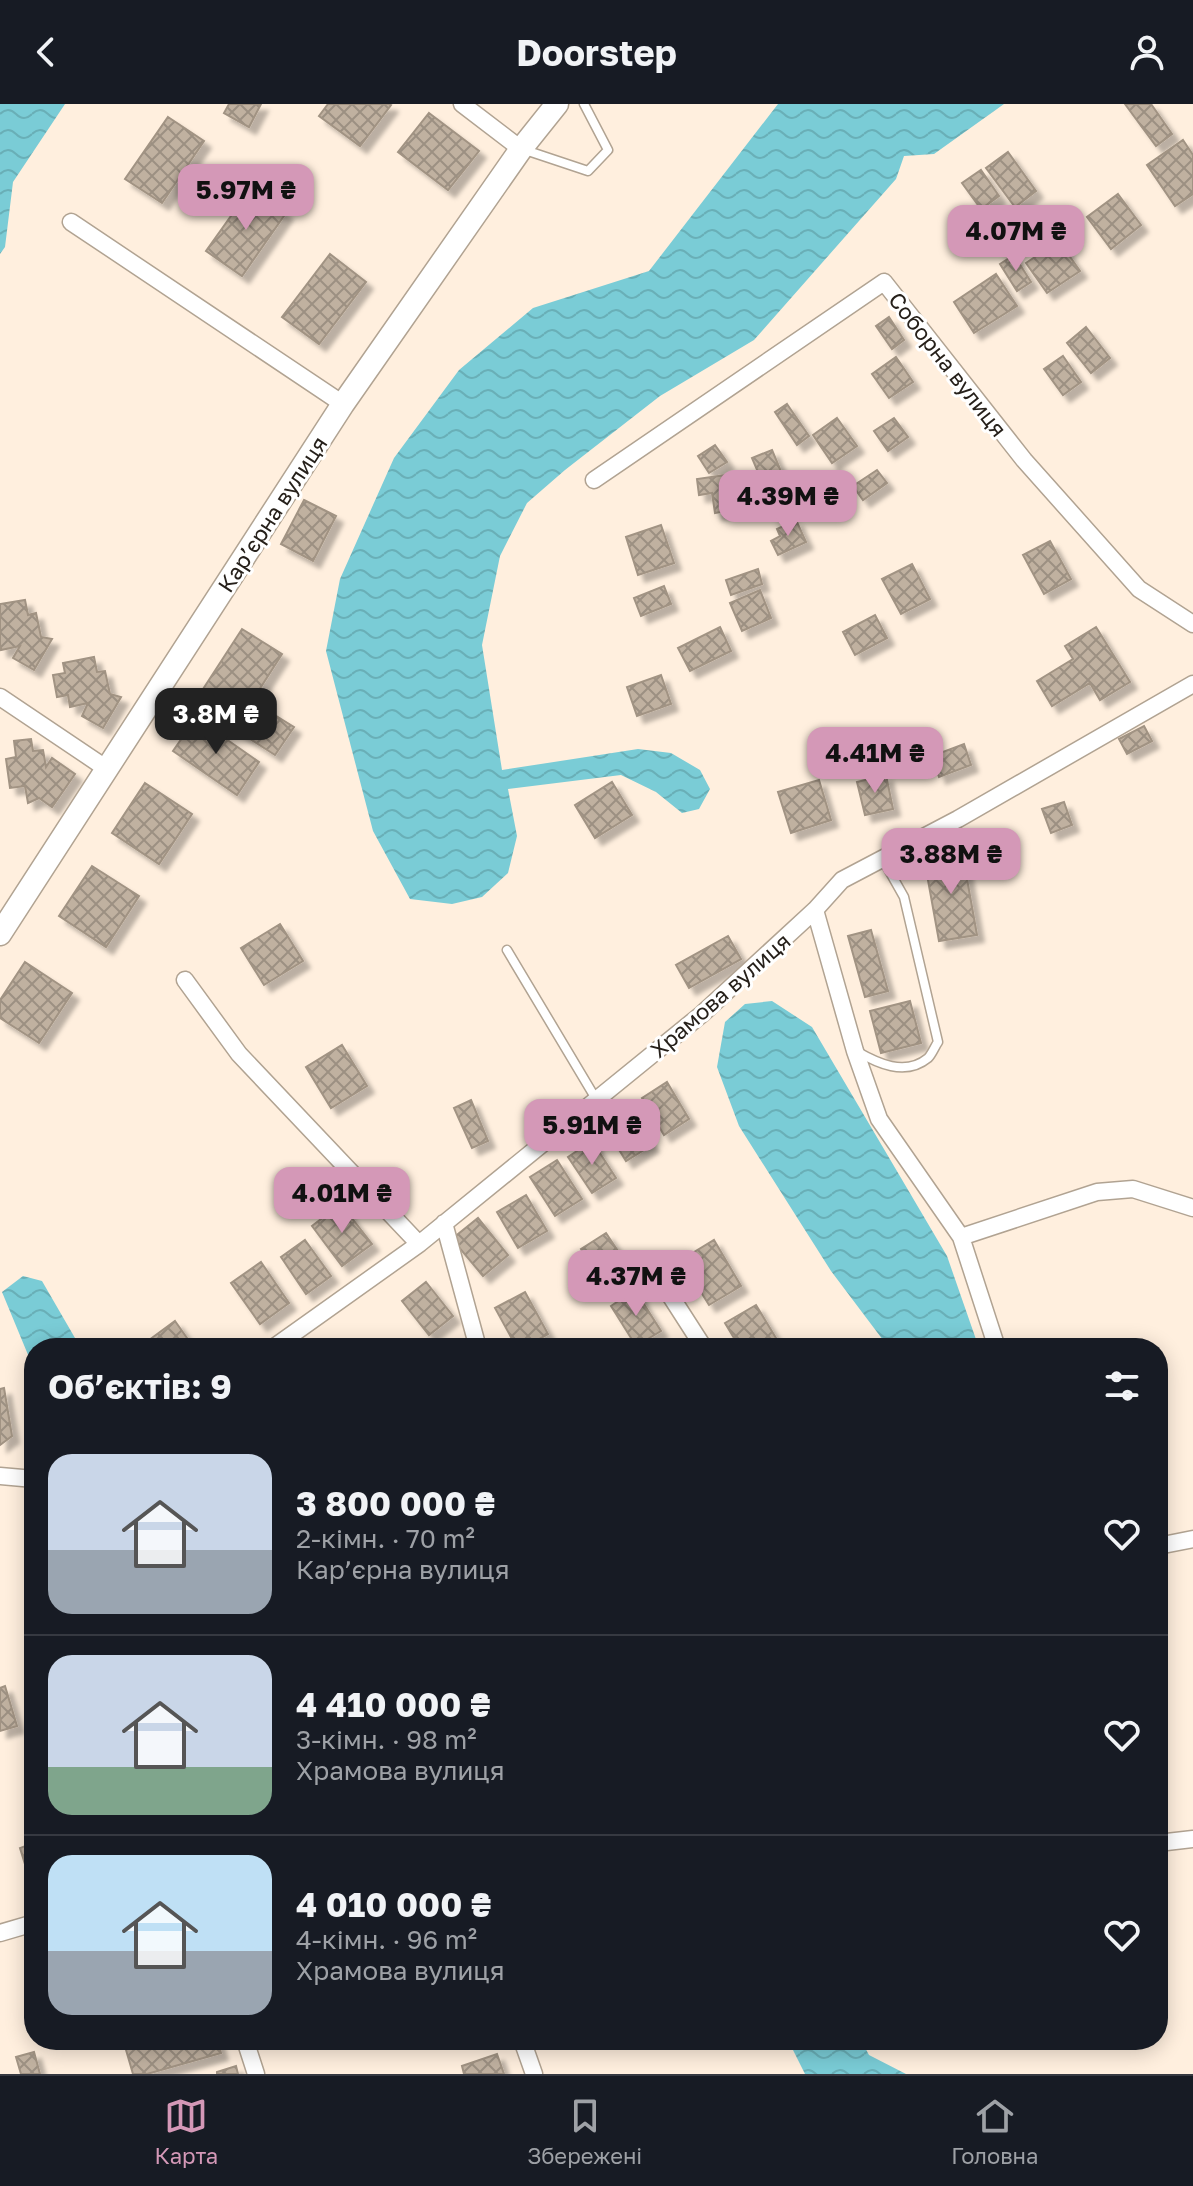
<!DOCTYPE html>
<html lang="uk">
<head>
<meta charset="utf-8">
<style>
	:root { --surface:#171b24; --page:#242831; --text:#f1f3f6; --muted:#9ea1a6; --line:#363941; --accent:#d498b7 }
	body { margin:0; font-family:"Golos Text",sans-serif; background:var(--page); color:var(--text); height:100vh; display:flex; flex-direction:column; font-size:30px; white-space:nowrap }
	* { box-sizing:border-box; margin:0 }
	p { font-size:26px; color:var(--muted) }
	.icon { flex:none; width:44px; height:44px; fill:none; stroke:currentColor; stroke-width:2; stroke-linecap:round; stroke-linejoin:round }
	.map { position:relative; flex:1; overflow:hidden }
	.panel { position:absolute; left:24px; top:1234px; width:1144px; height:712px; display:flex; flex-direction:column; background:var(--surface); border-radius:32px; box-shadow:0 4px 20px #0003 }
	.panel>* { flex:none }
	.price { position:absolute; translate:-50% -68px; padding:0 18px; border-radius:16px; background:var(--accent); color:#111; font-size:26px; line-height:52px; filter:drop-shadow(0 2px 4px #0008) }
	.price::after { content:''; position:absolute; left:50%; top:48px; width:24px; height:18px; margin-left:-12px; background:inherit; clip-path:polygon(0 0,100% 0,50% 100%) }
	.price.on { background:#222; color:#fff }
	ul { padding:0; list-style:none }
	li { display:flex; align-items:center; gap:24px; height:200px; padding:0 24px }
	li+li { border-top:2px solid var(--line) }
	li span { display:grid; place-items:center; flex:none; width:224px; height:160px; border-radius:24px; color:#555 }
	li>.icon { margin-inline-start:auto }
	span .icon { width:96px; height:96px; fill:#fffc; stroke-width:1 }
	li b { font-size:34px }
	h2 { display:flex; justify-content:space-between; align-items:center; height:96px; padding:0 24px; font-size:34px }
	header { display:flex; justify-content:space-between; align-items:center; height:104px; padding:0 24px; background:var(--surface); font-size:36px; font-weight:700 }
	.tab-bar { display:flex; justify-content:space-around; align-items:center; height:112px; border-top:2px solid var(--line); background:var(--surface); font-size:22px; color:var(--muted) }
	.tab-bar a { display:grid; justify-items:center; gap:4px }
	.tab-bar .on { color:var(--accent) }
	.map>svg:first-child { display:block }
</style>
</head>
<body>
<header><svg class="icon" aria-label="back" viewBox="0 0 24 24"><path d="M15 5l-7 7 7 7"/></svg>Doorstep<svg class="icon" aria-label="person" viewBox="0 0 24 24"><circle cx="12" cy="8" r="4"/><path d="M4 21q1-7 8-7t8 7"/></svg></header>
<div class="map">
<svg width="1193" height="1970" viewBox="0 0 1193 1970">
	<defs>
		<pattern id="water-waves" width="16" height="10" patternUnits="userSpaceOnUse" patternTransform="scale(2)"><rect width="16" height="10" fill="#7accd6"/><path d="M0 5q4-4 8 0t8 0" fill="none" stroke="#69afb7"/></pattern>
		<pattern id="building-cross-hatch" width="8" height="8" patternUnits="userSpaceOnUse" patternTransform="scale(2)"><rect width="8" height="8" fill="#c0b1a0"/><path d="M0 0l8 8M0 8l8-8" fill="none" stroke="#9c9082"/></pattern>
		<filter id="shadow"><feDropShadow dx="7" dy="7" stdDeviation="2" flood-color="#0004"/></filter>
	</defs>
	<rect width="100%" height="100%" fill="#ffefde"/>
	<!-- water -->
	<path fill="url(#water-waves)" d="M 0,0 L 65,0 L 13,78 L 5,143 L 0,150 Z
		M 778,0 L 1004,0 L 934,50 L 904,52 L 896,75 L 754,236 L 660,292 L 565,366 L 527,399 L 500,452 L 482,541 L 502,666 L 638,645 L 671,649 L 700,666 L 710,685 L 699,705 L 682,709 L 656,688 L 621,671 L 508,685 L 517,732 L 508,769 L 482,793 L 452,800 L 410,795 L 373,727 L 326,547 L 340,475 L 394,354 L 459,266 L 533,204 L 649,167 Z
		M 772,897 L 812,923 L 947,1152 L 979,1244 L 889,1244 L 831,1167 L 739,1022 L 717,963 L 725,918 L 745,900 Z
		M 23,1172 L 42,1177 L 75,1234 L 72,1244 L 34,1244 L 34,1258 L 31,1258 L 2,1188 Z
		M 788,1936 L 861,1936 L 869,1951 L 906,1970 L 805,1970 Z"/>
	<!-- building -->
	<path fill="url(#building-cross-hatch)" stroke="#a19383" stroke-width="2" filter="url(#shadow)" d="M 229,0 L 261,0 L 249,23 L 224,9 Z
		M 328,0 L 389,0 L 391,1 L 360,42 L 319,12 Z
		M 1125,0 L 1151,0 L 1172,30 L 1156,42 Z
		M 429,9 L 479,47 L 448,86 L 398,48 Z
		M 168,13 L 204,37 L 162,99 L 125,75 Z
		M 1183,36 L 1193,51 L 1193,90 L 1175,102 L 1147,61 Z
		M 1008,48 L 1036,87 L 1015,103 L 986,64 Z
		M 981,66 L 999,92 L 981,105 L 962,79 Z
		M 251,84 L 286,109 L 242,172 L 206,147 Z
		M 1118,90 L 1141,121 L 1111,145 L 1087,113 Z
		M 1059,137 L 1080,167 L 1047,189 L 1026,159 Z
		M 330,150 L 366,178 L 319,240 L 282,213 Z
		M 1014,151 L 1031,178 L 1017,187 L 1000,160 Z
		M 996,170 L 1017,202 L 974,229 L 954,198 Z
		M 889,213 L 904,236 L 892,245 L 876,222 Z
		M 1086,223 L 1110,254 L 1091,269 L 1067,239 Z
		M 1063,252 L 1081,278 L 1063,291 L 1044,265 Z
		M 896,253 L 913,278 L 889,294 L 872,270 Z
		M 787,300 L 809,332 L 797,341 L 775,308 Z
		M 837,314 L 857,342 L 832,359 L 813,331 Z
		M 894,314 L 908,333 L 888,347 L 874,327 Z
		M 715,341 L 727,358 L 709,369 L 698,352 Z
		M 772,346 L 785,377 L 749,392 L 742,374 L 758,368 L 752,354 Z
		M 877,366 L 887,379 L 863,396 L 853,382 Z
		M 726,371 L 731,406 L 715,409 L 712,389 L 699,391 L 697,375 Z
		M 304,396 L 336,412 L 313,457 L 281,440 Z
		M 796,416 L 806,438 L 778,451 L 771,437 L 780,432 L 777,425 Z
		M 661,421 L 674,459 L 638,471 L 626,433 Z
		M 1050,437 L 1071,475 L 1044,490 L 1023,451 Z
		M 912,460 L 930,495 L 901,510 L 882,475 Z
		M 758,465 L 762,480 L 731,491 L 726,476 Z
		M 664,482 L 671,500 L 641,512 L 634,494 Z
		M 760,486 L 771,514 L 742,527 L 730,499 Z
		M 25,496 L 28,511 L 36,509 L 41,533 L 52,535 L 34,566 L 13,554 L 20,542 L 1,546 L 0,540 L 0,500 Z
		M 875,511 L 887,534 L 855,551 L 843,528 Z
		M 720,523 L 731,547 L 690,567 L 678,544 Z
		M 1096,523 L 1130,578 L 1100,596 L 1090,579 L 1052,602 L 1037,577 L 1073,555 L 1065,542 Z
		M 242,525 L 282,550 L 252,597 L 294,623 L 275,651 L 194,599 Z
		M 94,553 L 97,568 L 105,567 L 110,590 L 121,593 L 103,624 L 82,612 L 88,599 L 70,603 L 68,591 L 57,593 L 53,571 L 65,569 L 63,559 Z
		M 661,571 L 671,600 L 637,612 L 627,583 Z
		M 196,614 L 259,658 L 237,691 L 173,647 Z
		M 1144,622 L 1152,637 L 1127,650 L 1119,635 Z
		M 31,635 L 33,647 L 43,646 L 46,663 L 52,654 L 75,670 L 52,703 L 39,694 L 28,699 L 25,682 L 10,684 L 6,655 L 16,653 L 14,637 Z
		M 964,640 L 971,661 L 939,673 L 932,652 Z
		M 886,671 L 893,705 L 865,711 L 857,678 Z
		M 819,676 L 831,716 L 791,729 L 778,688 Z
		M 612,678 L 632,711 L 595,734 L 575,701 Z
		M 145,679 L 192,710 L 159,760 L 112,729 Z
		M 1064,698 L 1072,721 L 1051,729 L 1042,705 Z
		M 962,747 L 977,831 L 939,837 L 924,754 Z
		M 92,762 L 139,792 L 106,843 L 59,812 Z
		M 280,820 L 303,857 L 264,881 L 241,844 Z
		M 871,826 L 888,887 L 865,893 L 848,832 Z
		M 728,832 L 741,855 L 689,884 L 676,861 Z
		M 25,858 L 72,889 L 39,939 L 0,914 L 0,896 Z
		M 910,897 L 921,939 L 881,949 L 870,907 Z
		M 342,941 L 367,982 L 331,1004 L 306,963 Z
		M 667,978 L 689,1015 L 664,1031 L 642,994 Z
		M 471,996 L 488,1037 L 472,1044 L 454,1004 Z
		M 629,1005 L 652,1041 L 626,1057 L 604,1021 Z
		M 592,1037 L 616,1074 L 592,1089 L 568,1053 Z
		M 557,1056 L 582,1095 L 555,1112 L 530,1073 Z
		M 526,1091 L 547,1127 L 518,1144 L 497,1108 Z
		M 341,1100 L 372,1140 L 342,1162 L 312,1122 Z
		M 478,1114 L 508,1151 L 483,1172 L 452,1135 Z
		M 606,1129 L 624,1156 L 599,1173 L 581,1145 Z
		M 305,1136 L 331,1172 L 306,1190 L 281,1153 Z
		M 714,1136 L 741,1182 L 709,1201 L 681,1156 Z
		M 261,1158 L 289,1199 L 260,1220 L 231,1179 Z
		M 426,1178 L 453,1212 L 429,1231 L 402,1197 Z
		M 635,1186 L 661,1227 L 636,1242 L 611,1202 Z
		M 525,1188 L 548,1230 L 523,1244 L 517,1244 L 495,1204 Z
		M 756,1201 L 782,1244 L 740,1244 L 725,1219 Z
		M 175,1217 L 194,1244 L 148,1244 L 145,1239 Z
		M 4,1284 L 12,1332 L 0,1341 L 0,1285 Z
		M 34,1338 L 34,1355 L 32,1356 L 26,1341 Z
		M 5,1582 L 17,1622 L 0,1627 L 0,1584 Z
		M 34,1739 L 34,1786 L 33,1786 L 20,1744 Z
		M 135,1936 L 217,1936 L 221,1949 L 147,1970 L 133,1970 L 124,1939 Z
		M 34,1948 L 40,1970 L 21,1970 L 16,1953 Z
		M 497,1950 L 504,1970 L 464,1970 L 462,1962 Z
		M 236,1962 L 238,1970 L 217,1970 L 217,1968 Z"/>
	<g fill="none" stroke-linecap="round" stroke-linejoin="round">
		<!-- lane casing -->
		<g stroke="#b1a392" stroke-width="11">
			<path id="lane" d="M 522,45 L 588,67 L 608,46 L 584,0
				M 507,846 L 596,995
				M 856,947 C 877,959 905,973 928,954 C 932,950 935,942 938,938 L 904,793 L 882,754"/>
		</g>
		<!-- street casing -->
		<g stroke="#b1a392" stroke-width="19">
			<path id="street" d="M 462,0 L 521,45
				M 71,118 L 343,300
				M 594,376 L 884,178 L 1024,356 L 1139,485 L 1193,520
				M 0,593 L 107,665
				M 815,806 L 855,947 L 879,1015 L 961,1133 L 997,1244
				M 185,876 L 239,950 L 419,1140
				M 444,1119 L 478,1244
				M 961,1133 L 1097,1088 L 1133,1085 L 1193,1104
				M 659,1174 L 704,1244
				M 273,1244 L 419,1140 L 702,910 L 815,806 L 842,776 L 958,715 L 1193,580
				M 0,1372 L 34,1375
				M 1158,1442 L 1193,1435
				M 1158,1739 L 1193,1735
				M 0,1829 L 34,1819
				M 245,1936 L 256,1970
				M 522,1936 L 534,1970"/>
		</g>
		<!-- secondary casing -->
		<g stroke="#b1a392" stroke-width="25">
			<path id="secondary" d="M 0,830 L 343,300 L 521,45 L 557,0"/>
		</g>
		<!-- lane -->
		<use href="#lane" stroke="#fff" stroke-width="8"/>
		<!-- street -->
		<use href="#street" stroke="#fff" stroke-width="16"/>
		<!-- secondary -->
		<use href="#secondary" stroke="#fff" stroke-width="22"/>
	</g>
	<g text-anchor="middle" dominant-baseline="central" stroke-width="6" stroke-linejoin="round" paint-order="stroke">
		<!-- street labels -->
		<g font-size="22" fill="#26201a" stroke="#fff">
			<text transform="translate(948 260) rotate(52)">Соборна вулиця</text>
			<text transform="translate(272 410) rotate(-57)">Карʼєрна вулиця</text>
			<text transform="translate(720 891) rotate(-41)">Храмова вулиця</text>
		</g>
	</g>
</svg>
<b class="price" style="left:246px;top:128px">5.97M ₴</b>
<b class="price" style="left:1016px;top:169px">4.07M ₴</b>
<b class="price" style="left:788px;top:434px">4.39M ₴</b>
<b class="price on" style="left:216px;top:652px">3.8M ₴</b>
<b class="price" style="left:875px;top:691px">4.41M ₴</b>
<b class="price" style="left:951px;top:792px">3.88M ₴</b>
<b class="price" style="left:592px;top:1063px">5.91M ₴</b>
<b class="price" style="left:342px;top:1131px">4.01M ₴</b>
<b class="price" style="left:636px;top:1214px">4.37M ₴</b>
<section class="panel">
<h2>Об’єктів: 9<svg class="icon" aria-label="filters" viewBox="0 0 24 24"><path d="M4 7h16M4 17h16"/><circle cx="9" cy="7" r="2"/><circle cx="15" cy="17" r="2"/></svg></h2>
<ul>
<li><span style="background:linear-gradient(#c9d6e8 60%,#9aa5b1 0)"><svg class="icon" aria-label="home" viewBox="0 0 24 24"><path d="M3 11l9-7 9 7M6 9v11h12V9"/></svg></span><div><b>3 800 000 ₴</b><p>2-кімн. · 70 m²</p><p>Карʼєрна вулиця</p></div><svg class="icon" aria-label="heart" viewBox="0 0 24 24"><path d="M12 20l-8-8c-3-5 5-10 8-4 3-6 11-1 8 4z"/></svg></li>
<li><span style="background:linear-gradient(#c9d6e8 70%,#7fa58c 0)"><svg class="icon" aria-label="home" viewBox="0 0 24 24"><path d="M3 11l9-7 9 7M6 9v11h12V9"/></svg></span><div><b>4 410 000 ₴</b><p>3-кімн. · 98 m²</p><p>Храмова вулиця</p></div><svg class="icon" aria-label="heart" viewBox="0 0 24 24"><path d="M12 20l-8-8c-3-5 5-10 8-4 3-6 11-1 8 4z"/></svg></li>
<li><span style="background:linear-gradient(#bfe0f5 60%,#9aa5b1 0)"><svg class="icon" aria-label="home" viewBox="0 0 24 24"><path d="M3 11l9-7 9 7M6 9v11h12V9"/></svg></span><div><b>4 010 000 ₴</b><p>4-кімн. · 96 m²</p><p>Храмова вулиця</p></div><svg class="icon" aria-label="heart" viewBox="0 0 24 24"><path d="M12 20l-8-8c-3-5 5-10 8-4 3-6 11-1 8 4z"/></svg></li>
</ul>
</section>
</div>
<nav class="tab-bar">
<a class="on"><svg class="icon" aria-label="map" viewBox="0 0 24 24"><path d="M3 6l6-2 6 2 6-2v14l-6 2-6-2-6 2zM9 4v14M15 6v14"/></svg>Карта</a>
<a><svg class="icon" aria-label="saved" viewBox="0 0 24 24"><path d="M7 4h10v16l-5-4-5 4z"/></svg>Збережені</a>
<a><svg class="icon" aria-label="home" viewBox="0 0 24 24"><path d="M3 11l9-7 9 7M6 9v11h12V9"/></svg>Головна</a>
</nav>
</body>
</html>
